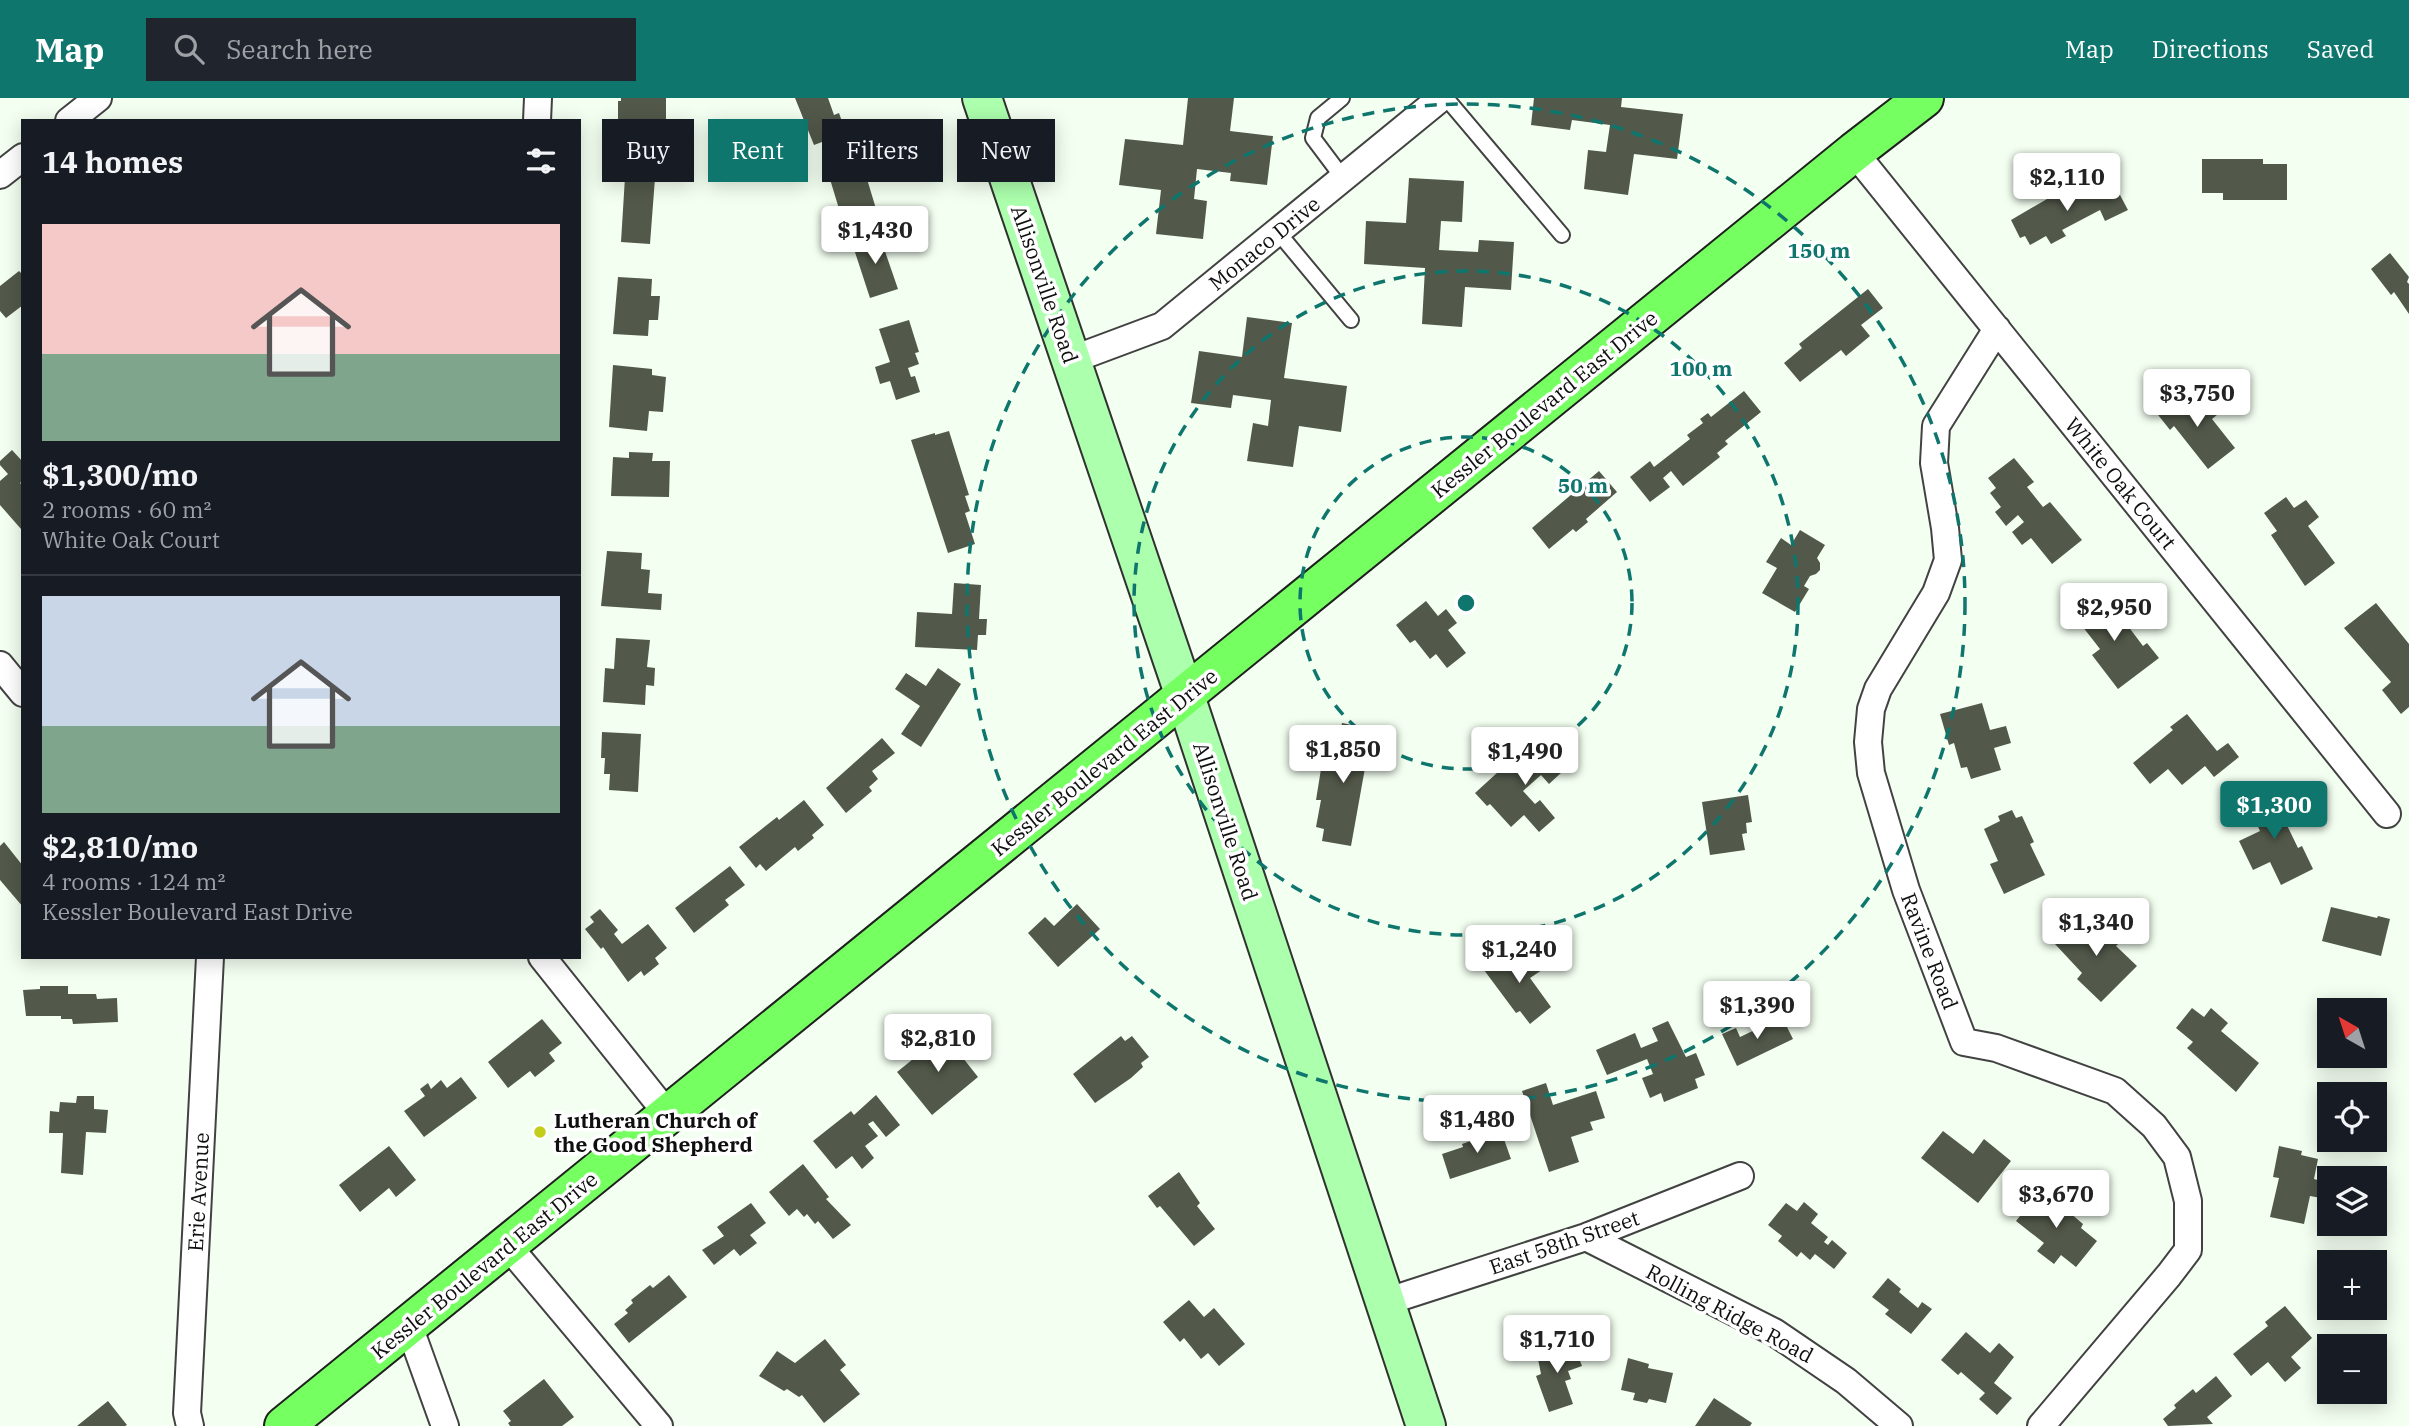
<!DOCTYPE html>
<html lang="en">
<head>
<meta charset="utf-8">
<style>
	:root { --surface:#171b24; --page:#20242c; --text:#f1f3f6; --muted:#9ea1a6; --line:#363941; --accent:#0f766e }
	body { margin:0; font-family:"IBM Plex Serif",serif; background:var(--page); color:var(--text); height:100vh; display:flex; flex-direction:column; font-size:26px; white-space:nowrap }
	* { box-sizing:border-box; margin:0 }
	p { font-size:23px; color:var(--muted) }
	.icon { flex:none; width:38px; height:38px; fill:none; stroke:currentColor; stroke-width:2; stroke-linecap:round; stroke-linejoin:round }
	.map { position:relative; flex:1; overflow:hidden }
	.drawer { position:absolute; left:21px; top:21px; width:560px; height:840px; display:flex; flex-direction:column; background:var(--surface); border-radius:0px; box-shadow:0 4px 18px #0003 }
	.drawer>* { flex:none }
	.hud { position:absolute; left:602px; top:21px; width:665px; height:63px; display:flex; gap:14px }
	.needle { width:46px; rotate:321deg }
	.fabs { position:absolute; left:2317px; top:900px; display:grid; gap:14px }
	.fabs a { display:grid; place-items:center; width:70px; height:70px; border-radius:0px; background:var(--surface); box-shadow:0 4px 18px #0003; font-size:35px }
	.price { position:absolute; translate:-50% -60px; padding:0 16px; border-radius:7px; background:#fff; color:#222; font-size:23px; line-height:46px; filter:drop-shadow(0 2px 4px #0008) }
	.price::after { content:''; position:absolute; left:50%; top:42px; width:21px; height:16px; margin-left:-10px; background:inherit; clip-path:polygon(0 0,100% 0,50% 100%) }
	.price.on { background:var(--accent); color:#fff }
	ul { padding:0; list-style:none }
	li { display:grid; align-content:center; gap:14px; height:371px; padding:0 21px }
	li+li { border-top:2px solid var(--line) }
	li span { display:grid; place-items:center; height:217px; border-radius:0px; color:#555 }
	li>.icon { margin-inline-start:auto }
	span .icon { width:126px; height:126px; fill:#fffc; stroke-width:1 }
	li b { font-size:30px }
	h2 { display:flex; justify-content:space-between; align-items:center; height:84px; padding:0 21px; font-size:30px }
	.chip { padding:0 24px; border-radius:0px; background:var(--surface); box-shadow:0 4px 18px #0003; font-size:24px; line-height:63px }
	.chip.on { background:var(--accent); color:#fff }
	header { display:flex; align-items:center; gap:42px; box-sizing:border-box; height:98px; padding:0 35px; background:var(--accent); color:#fff }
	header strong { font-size:33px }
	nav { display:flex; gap:38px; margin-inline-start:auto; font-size:24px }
	.search { width:490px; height:63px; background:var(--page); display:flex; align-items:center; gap:18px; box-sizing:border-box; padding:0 24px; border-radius:0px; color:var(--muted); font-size:26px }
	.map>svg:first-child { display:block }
</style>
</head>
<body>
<header>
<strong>Map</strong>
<div class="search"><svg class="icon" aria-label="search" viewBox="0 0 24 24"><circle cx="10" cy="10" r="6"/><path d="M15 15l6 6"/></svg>Search here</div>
<nav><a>Map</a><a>Directions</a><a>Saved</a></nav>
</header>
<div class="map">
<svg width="2409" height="1328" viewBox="0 0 2409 1328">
	<rect width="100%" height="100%" fill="#f3fff1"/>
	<!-- building -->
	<path fill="#52594a" d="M 621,0 L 666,0 L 666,25 L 656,25 L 656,40 L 618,41 L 618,3 L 621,3 Z
		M 795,0 L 828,0 L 834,17 L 839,15 L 846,35 L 814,47 Z
		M 1188,0 L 1234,0 L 1230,33 L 1273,38 L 1267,87 L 1230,83 L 1231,75 L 1197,71 L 1194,101 L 1207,103 L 1203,141 L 1156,136 L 1161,92 L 1119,87 L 1125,41 L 1183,47 Z
		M 1534,0 L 1622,0 L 1621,9 L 1683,16 L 1677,61 L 1634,56 L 1628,97 L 1584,91 L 1588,52 L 1606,54 L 1610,27 L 1572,22 L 1570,32 L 1531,27 Z
		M 860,58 L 877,114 L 843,124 L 826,68 Z
		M 2202,61 L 2263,61 L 2263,66 L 2287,66 L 2287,102 L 2223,102 L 2223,95 L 2202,95 Z
		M 625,79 L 655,80 L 650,146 L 621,144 Z
		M 1409,80 L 1464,83 L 1462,124 L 1441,123 L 1439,152 L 1478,154 L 1479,142 L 1514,144 L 1511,192 L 1465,189 L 1462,229 L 1422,226 L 1425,170 L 1364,166 L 1366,123 L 1406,125 Z
		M 2112,82 L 2128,112 L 2105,123 L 2100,112 L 2062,132 L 2066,138 L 2051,146 L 2046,138 L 2030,147 L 2025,138 L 2020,140 L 2011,122 L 2066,90 L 2073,102 Z
		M 879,136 L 898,191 L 870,200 L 852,145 Z
		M 2390,155 L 2409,179 L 2407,184 L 2409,186 L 2409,216 L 2394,194 L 2391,197 L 2371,171 Z
		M 19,173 L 23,177 L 23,207 L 6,220 L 0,213 L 0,188 Z
		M 618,179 L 652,181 L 651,198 L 660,198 L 658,222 L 649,222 L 648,238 L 613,236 Z
		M 1868,191 L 1883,210 L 1861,227 L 1870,238 L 1846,258 L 1841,252 L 1800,284 L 1784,265 L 1802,250 L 1799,246 Z
		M 1247,219 L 1292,225 L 1284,280 L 1347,288 L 1341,334 L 1299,328 L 1293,369 L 1247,363 L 1253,325 L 1268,328 L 1271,302 L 1233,297 L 1231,310 L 1191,305 L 1199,253 L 1242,259 Z
		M 909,222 L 919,254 L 915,255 L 919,266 L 908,270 L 911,279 L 915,278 L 920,294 L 896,302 L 890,283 L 880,286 L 875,269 L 890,264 L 879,231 Z
		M 613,267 L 652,271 L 652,277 L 666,279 L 663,314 L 649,313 L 647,333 L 609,329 Z
		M 1744,293 L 1761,314 L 1725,343 L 1728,346 L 1717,355 L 1720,359 L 1683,388 L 1671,373 L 1663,380 L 1670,389 L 1650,404 L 1630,379 L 1650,363 L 1654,369 L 1690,341 L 1687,337 L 1703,325 L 1700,321 L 1708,315 L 1711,319 Z
		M 2178,295 L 2196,317 L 2215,302 L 2223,312 L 2212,321 L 2235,350 L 2208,371 L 2174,328 L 2170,332 L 2155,313 Z
		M 949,333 L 969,397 L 965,398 L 970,413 L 965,415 L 975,446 L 948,455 L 911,342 L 935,335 L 935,337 Z
		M 12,352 L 23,364 L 23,382 L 20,385 L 23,388 L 23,429 L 21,431 L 0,407 L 0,383 L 8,376 L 0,367 L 0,363 Z
		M 629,354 L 653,355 L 652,363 L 670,363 L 669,399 L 611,398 L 613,359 L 629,360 Z
		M 2014,360 L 2034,384 L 2027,389 L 2043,409 L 2050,404 L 2082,442 L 2052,466 L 2031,440 L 2022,447 L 2012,434 L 2024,424 L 2018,417 L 2006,428 L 1995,414 L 2001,409 L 1990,395 L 1996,390 L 1988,380 Z
		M 1599,373 L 1617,394 L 1586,421 L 1588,424 L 1576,434 L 1573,431 L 1549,451 L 1532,430 Z
		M 2286,399 L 2294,410 L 2306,402 L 2319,419 L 2308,428 L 2335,465 L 2305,488 L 2271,437 L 2277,433 L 2264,415 Z
		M 1800,432 L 1825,447 L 1817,460 L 1820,465 L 1820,472 L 1816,476 L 1810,478 L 1804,488 L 1809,491 L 1795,514 L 1762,495 L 1777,470 L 1766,464 L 1781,440 L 1791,447 Z
		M 607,453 L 642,455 L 641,471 L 650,472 L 648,495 L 662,496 L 661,512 L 601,508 Z
		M 954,485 L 981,487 L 979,521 L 987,521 L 986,537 L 978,537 L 977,552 L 915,549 L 917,514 L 952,516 Z
		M 2094,498 L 2108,516 L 2112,513 L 2118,522 L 2122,520 L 2143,548 L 2147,545 L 2159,560 L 2118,591 L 2092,557 L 2100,551 L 2072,515 Z
		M 1426,503 L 1438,518 L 1446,511 L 1457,525 L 1448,532 L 1466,555 L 1447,570 L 1436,556 L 1430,561 L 1415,542 L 1410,545 L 1396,527 Z
		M 2376,505 L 2409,546 L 2409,609 L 2401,616 L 2382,592 L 2391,584 L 2344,530 Z
		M 616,540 L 650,542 L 647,569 L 655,570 L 654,588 L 646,587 L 645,607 L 603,604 L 605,570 L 614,571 Z
		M 938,570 L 961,586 L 921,649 L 901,636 L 920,608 L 895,591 L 906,575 L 926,588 Z
		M 1982,605 L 1990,632 L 2006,628 L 2011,645 L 1994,650 L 2001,672 L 1971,681 L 1967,669 L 1961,670 L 1954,645 L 1949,647 L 1940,616 Z
		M 2187,616 L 2217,653 L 2228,645 L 2239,659 L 2214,679 L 2205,668 L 2182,687 L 2168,671 L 2150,686 L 2133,665 L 2173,632 L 2170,629 Z
		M 1342,625 L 1372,631 L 1351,748 L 1322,743 L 1324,731 L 1316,729 L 1321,702 L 1316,702 L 1321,671 L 1325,671 L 1327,658 L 1335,659 Z
		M 602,634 L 641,636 L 638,694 L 609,692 L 610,676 L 604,676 L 605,660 L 601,660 Z
		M 882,640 L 895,655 L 872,673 L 878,681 L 869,689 L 872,693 L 846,715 L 826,690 Z
		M 1556,641 L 1575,662 L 1549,686 L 1541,677 L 1523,693 L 1535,706 L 1540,702 L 1555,720 L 1539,734 L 1524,717 L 1511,729 L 1490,706 L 1487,708 L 1475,695 L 1509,664 L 1518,675 Z
		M 2270,692 L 2298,750 L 2302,748 L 2313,771 L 2281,787 L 2270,764 L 2253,772 L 2239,743 L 2260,733 L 2246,703 Z
		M 1748,697 L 1752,724 L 1746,725 L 1747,735 L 1742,736 L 1745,752 L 1710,757 L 1702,704 Z
		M 804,702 L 824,727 L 812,737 L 814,740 L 798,753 L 795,749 L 766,773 L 760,766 L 756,770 L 739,749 L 777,719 L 779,722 Z
		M 2012,712 L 2016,720 L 2022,718 L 2034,744 L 2030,746 L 2045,777 L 2004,796 L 1990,766 L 1998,763 L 1984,731 L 2000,723 L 1998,718 Z
		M 4,744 L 23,768 L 23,809 L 0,782 L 0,748 Z
		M 730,768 L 745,787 L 725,802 L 729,807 L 694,835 L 675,810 Z
		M 1077,806 L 1100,831 L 1058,869 L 1028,835 L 1045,819 L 1054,828 Z
		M 2331,809 L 2377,820 L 2378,818 L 2390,821 L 2381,858 L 2322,843 Z
		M 600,811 L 618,832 L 614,836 L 622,846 L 648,826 L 667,850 L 655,860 L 659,866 L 644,878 L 641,873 L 628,884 L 603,849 L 601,851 L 585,831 L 594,824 L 590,819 Z
		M 2081,820 L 2095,834 L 2104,826 L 2121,843 L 2116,848 L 2137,868 L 2101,904 L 2077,881 L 2082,875 L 2055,846 Z
		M 1509,853 L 1518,865 L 1530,856 L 1542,872 L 1530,880 L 1551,909 L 1530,926 L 1520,913 L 1516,915 L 1484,872 Z
		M 40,888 L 68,888 L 68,896 L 96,896 L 97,901 L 117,900 L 118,924 L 73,926 L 72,921 L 61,921 L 61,918 L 26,918 L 23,892 L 40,891 Z
		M 2192,910 L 2204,919 L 2211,910 L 2228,925 L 2221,933 L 2259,965 L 2236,994 L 2187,950 L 2193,944 L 2176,930 Z
		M 1782,919 L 1793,941 L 1737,968 L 1722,936 L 1736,930 L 1740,939 Z
		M 542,921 L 562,945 L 549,955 L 555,963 L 535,979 L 530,973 L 508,990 L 488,964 Z
		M 1668,923 L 1686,959 L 1696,955 L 1705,977 L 1695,981 L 1698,990 L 1664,1004 L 1661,995 L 1650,1000 L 1642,980 L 1653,976 L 1647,961 L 1607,977 L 1596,952 L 1635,935 L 1641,950 L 1658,943 L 1652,930 Z
		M 944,936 L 978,979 L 932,1017 L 897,974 Z
		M 1121,938 L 1125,943 L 1132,938 L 1149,959 L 1141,965 L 1143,969 L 1131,980 L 1095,1005 L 1073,976 Z
		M 461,979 L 477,1000 L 424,1039 L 404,1013 L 425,998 L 420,991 L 428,985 L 431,991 L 441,982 L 447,990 Z
		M 1546,985 L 1553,1007 L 1596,993 L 1605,1020 L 1590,1024 L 1593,1032 L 1571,1039 L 1579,1064 L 1549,1074 L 1522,993 Z
		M 876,997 L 900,1027 L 886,1039 L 873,1023 L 868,1026 L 878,1038 L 865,1048 L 874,1060 L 862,1071 L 852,1058 L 836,1071 L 813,1043 L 851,1013 L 854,1017 Z
		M 77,998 L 94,998 L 94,1011 L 108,1012 L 106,1035 L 86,1034 L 83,1077 L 61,1075 L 63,1035 L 49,1035 L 50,1013 L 59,1014 L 60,1004 L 76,1005 Z
		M 1500,1030 L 1511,1061 L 1450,1081 L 1442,1056 L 1463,1049 L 1462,1046 L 1485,1038 L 1484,1035 Z
		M 1943,1033 L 1973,1056 L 1984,1041 L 2011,1063 L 1978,1105 L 1921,1060 Z
		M 389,1048 L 416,1082 L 396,1099 L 389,1090 L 360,1114 L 339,1087 Z
		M 2279,1048 L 2302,1053 L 2301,1057 L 2318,1061 L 2314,1081 L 2325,1084 L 2321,1100 L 2310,1098 L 2304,1126 L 2270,1119 L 2279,1080 L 2273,1079 Z
		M 803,1066 L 829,1099 L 826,1101 L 851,1127 L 833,1141 L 818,1123 L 815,1126 L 807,1116 L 804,1119 L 797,1111 L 789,1118 L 769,1094 Z
		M 1179,1074 L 1200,1105 L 1197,1108 L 1215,1131 L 1194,1148 L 1160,1108 L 1157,1110 L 1148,1098 Z
		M 2042,1091 L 2083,1126 L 2081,1130 L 2097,1143 L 2076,1169 L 2061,1157 L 2054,1166 L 2037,1153 L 2044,1145 L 2016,1123 Z
		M 1804,1104 L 1818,1116 L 1811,1125 L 1828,1139 L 1824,1144 L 1828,1147 L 1832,1142 L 1847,1155 L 1834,1171 L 1815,1156 L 1810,1162 L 1801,1154 L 1797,1159 L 1778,1143 L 1782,1138 L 1768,1127 L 1786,1105 L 1797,1113 Z
		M 751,1105 L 766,1125 L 750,1137 L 757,1145 L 740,1158 L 734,1151 L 714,1167 L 702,1152 L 724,1138 L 717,1129 Z
		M 669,1177 L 687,1199 L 629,1245 L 614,1226 L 628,1215 L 625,1212 L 633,1205 L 631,1202 L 650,1187 L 653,1190 Z
		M 1888,1180 L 1901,1191 L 1899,1194 L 1918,1210 L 1922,1204 L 1932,1211 L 1911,1236 L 1885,1216 L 1889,1212 L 1872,1199 Z
		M 1189,1202 L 1204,1219 L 1214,1210 L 1245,1246 L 1219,1268 L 1208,1255 L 1201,1261 L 1184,1240 L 1180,1244 L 1163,1224 Z
		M 2285,1208 L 2312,1240 L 2291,1259 L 2301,1270 L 2285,1284 L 2268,1264 L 2251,1278 L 2233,1256 L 2268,1228 L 2265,1224 Z
		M 1966,1234 L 1990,1255 L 1999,1245 L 2014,1259 L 1994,1285 L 2012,1300 L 1997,1317 L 1979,1301 L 1985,1295 L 1961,1274 L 1958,1277 L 1941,1262 Z
		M 825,1241 L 846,1267 L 840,1272 L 860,1296 L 824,1325 L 802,1297 L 799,1299 L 787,1291 L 784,1293 L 759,1278 L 777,1253 L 795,1265 Z
		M 1573,1244 L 1582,1268 L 1568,1273 L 1571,1281 L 1565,1283 L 1573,1306 L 1549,1314 L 1536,1278 L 1541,1276 L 1537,1256 Z
		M 1628,1260 L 1649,1266 L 1648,1270 L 1673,1275 L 1666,1305 L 1649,1301 L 1647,1305 L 1633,1302 L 1635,1295 L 1621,1292 Z
		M 2216,1278 L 2232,1298 L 2207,1319 L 2213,1326 L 2168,1328 L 2163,1321 L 2176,1310 L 2174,1307 L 2193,1291 L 2196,1295 Z
		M 544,1281 L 574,1319 L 562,1328 L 510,1328 L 508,1325 L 511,1323 L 503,1313 Z
		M 1714,1300 L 1752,1325 L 1750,1328 L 1695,1328 Z
		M 108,1303 L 127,1327 L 125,1328 L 77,1328 Z"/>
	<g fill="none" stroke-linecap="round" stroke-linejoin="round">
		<!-- service casing -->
		<g stroke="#424242" stroke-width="18">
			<path id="service" d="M 1342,0 L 1318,20 L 1313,40 L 1343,80
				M 1446,0 L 1562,137
				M 1277,133 L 1351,222"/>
		</g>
		<!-- minor casing -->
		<g stroke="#424242" stroke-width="30">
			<path id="minor" d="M 69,23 L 98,0
				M 537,23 L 538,0
				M 1854,54 L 2387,716
				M 0,77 L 23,59
				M 1997,231 L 1936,328 L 1934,365 L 1945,430 L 1948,462 L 1936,495 L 1878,591 L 1871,611 L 1868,644 L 1871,675 L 1906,792 L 1964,944 L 1996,950 L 2115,993 L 2154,1028 L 2177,1059 L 2188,1103 L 2188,1152 L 2169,1177 L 2041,1328
				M 1071,262 L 1162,228 L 1441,0
				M 0,567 L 23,595
				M 542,859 L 669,1018
				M 1586,1139 L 1774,1234 L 1846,1283 L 1899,1328
				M 508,1148 L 659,1328
				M 1385,1204 L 1586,1139 L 1740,1078
				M 409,1228 L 445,1328
				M 190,1328 L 187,1315 L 210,859"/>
		</g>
		<!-- secondary casing -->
		<g stroke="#313131" stroke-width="42">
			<path id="secondary" d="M 982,0 L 1185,598 L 1426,1328"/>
		</g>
		<!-- primary casing -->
		<g stroke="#202020" stroke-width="42">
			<path id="primary" d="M 284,1328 L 1854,54 L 1924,0"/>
		</g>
		<!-- service -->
		<use href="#service" stroke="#fff" stroke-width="14"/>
		<!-- minor -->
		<use href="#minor" stroke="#fff" stroke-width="26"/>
		<!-- secondary -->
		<use href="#secondary" stroke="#acffad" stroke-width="38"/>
		<!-- primary -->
		<use href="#primary" stroke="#76ff61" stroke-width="38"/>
	</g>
	<!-- distance rings -->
	<g fill="none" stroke="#0f766e" stroke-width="3.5" stroke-dasharray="12 9">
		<circle cx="1466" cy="505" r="166"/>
		<circle cx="1466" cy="505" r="332"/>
		<circle cx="1466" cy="505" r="499"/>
	</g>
	<!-- markers -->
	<circle fill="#c2ce19" stroke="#fff" stroke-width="2.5" cx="540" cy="1034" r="7"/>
	<g text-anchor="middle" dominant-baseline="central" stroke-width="7" stroke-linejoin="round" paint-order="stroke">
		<!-- street labels -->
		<g font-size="21" fill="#0f0f0f" stroke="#fff">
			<text transform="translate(1264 145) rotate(-39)">Monaco Drive</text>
			<text transform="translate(1045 186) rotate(71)">Allisonville Road</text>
			<text transform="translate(1544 306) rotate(-39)">Kessler Boulevard East Drive</text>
			<text transform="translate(2121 385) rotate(51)">White Oak Court</text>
			<text transform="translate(1104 664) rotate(-39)">Kessler Boulevard East Drive</text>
			<text transform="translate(1226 723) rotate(72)">Allisonville Road</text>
			<text transform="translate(1930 853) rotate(69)">Ravine Road</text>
			<text transform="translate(198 1094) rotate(-87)">Erie Avenue</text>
			<text transform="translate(1564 1144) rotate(-19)">East 58th Street</text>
			<text transform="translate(484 1167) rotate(-39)">Kessler Boulevard East Drive</text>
			<text transform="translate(1730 1215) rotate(28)">Rolling Ridge Road</text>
		</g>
		<!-- poi labels -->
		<g font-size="21" font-weight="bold" fill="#0f0f0f" stroke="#fff" text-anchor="start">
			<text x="554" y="1022">Lutheran Church of<tspan x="554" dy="24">the Good Shepherd</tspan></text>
		</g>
	</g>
	<circle cx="1466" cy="505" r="10" fill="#0f766e" stroke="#fff" stroke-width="3.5"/>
	<g font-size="21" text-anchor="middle" font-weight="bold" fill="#0f766e" stroke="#fff" stroke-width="7" stroke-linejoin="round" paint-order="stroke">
		<text x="1819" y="160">150 m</text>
		<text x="1701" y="278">100 m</text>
		<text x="1583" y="395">50 m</text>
	</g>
</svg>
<div class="fabs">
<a><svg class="needle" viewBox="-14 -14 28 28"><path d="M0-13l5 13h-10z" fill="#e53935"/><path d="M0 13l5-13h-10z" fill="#9ea1a6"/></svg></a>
<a><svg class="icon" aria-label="locate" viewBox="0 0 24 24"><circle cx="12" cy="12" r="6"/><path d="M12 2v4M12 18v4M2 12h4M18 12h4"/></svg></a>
<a><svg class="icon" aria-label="layers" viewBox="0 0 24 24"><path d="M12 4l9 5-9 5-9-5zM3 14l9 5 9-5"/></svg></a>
<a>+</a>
<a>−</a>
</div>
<b class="price" style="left:2067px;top:115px">$2,110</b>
<b class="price" style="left:875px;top:168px">$1,430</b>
<b class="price" style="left:2197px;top:331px">$3,750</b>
<b class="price" style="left:2114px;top:545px">$2,950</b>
<b class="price" style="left:1343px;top:687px">$1,850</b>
<b class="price" style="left:1525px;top:689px">$1,490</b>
<b class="price on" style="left:2274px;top:743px">$1,300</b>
<b class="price" style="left:2096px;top:860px">$1,340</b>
<b class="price" style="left:1519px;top:887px">$1,240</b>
<b class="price" style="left:1757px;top:943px">$1,390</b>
<b class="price" style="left:938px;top:976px">$2,810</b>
<b class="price" style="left:1477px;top:1057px">$1,480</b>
<b class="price" style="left:2056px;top:1132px">$3,670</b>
<b class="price" style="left:1557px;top:1277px">$1,710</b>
<div class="hud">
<a class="chip">Buy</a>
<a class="chip on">Rent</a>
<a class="chip">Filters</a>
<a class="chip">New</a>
</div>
<section class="drawer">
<h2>14 homes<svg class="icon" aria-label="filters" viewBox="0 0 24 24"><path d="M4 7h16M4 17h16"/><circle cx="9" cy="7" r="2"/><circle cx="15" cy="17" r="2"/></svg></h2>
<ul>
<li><span style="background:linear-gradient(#f6c9c9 60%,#7fa58c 0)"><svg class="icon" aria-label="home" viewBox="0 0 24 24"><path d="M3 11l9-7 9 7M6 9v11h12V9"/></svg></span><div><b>$1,300/mo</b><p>2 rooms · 60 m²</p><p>White Oak Court</p></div></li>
<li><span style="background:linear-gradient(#c9d6e8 60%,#7fa58c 0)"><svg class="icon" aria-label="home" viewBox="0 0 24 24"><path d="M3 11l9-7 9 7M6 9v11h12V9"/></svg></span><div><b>$2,810/mo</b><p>4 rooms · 124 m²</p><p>Kessler Boulevard East Drive</p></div></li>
</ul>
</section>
</div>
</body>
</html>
